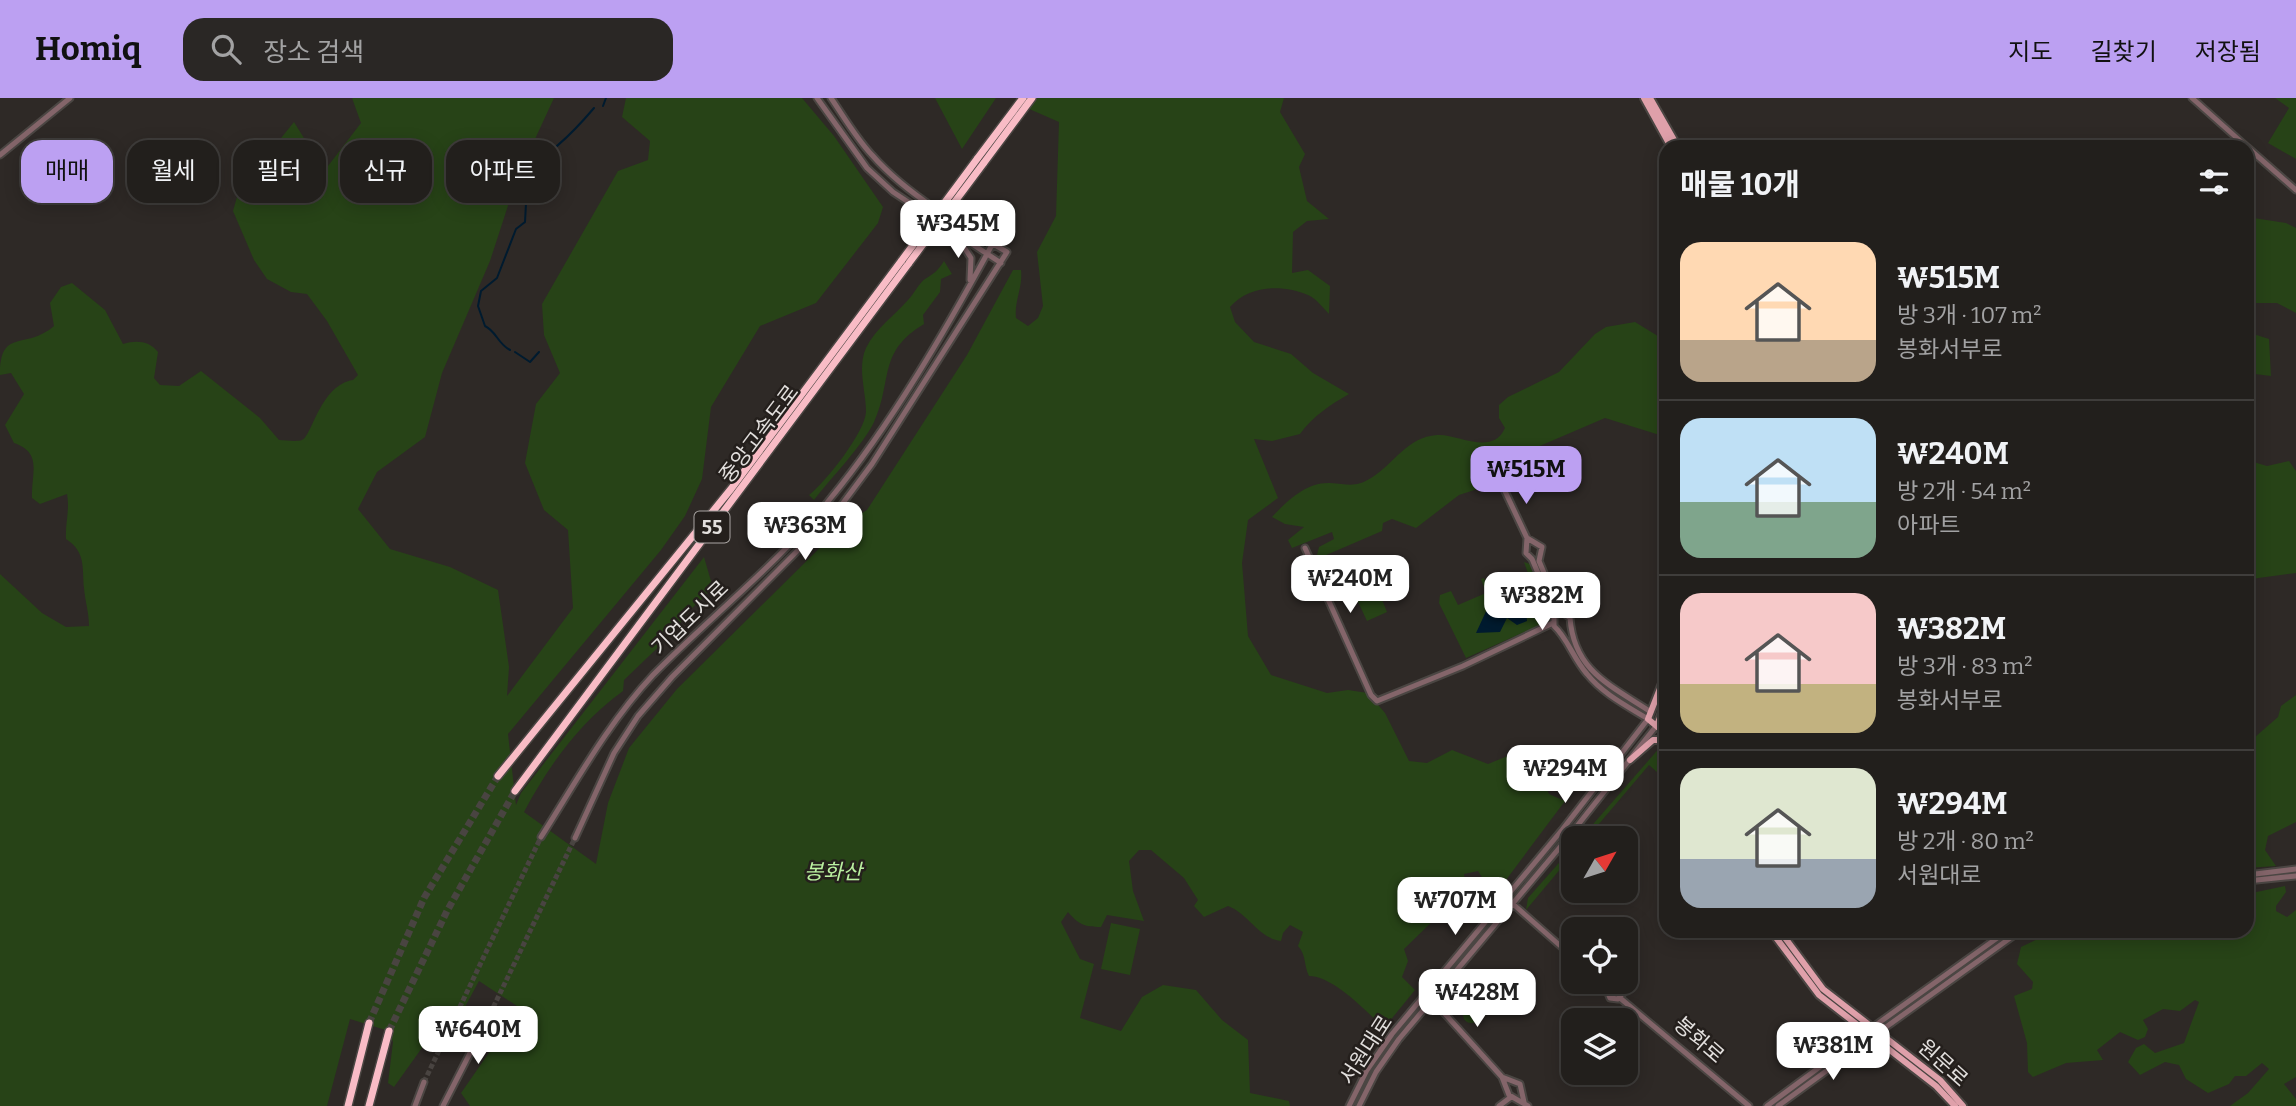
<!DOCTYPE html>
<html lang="ko">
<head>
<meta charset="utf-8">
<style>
	:root { --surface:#221f1c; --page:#2a2725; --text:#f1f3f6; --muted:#a2a2a3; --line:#3f3d3b; --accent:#bca0f2 }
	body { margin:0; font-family:Bitter,"Noto Sans KR",serif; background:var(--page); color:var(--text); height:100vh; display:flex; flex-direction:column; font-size:26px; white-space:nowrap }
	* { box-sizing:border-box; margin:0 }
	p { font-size:23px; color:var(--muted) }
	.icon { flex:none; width:38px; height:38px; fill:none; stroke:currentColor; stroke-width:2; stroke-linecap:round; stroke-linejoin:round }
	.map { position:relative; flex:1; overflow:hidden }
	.side { position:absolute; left:1659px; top:42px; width:595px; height:798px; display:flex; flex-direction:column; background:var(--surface); border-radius:21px; box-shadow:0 4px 18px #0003,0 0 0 2px var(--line) }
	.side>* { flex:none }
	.guide { position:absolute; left:21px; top:42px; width:665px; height:63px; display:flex; gap:14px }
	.needle { width:46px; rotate:51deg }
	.tools { position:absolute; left:1561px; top:728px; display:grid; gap:14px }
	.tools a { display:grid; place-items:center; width:77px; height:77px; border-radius:14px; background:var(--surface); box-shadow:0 4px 18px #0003,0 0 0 2px var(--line); font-size:35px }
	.price { position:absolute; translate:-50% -60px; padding:0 16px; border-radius:14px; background:#fff; color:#222; font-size:23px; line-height:46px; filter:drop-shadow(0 2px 4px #0008) }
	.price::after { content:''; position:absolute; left:50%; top:42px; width:21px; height:16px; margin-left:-10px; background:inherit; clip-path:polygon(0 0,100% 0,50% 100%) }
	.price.on { background:var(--accent); color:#111 }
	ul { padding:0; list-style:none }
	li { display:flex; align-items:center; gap:21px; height:175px; padding:0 21px }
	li+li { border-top:2px solid var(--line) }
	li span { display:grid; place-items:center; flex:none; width:196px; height:140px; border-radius:21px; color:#555 }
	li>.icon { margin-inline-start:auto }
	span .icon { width:84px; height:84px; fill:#fffc; stroke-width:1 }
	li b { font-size:30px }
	h2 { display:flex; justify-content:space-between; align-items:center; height:84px; padding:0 21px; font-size:30px }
	.pill { padding:0 24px; border-radius:21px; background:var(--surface); box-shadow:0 4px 18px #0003,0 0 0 2px var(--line); font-size:24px; line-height:63px }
	.pill.on { background:var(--accent); color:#111 }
	header { display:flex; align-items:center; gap:42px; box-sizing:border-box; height:98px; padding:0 35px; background:var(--accent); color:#111 }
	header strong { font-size:33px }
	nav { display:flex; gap:38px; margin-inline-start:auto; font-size:24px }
	.search { width:490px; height:63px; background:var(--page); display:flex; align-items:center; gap:18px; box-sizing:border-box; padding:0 24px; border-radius:21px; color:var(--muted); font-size:26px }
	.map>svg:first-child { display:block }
</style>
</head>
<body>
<header>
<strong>Homiq</strong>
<div class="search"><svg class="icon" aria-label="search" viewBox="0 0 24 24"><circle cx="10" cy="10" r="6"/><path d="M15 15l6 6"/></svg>장소 검색</div>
<nav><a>지도</a><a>길찾기</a><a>저장됨</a></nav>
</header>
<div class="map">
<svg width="2296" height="1008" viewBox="0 0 2296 1008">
	<rect width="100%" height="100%" fill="#2e2926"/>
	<!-- green -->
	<path fill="#274317" d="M 352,0 L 554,0 L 517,80 L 490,163 L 442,275 L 425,339 L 377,374 L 358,411 L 390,451 L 450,469 L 498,492 L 509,569 L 507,598 L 573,510 L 568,432 L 544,412 L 525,365 L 536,306 L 560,275 L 544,237 L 542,206 L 618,73 L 648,62 L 650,43 L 622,19 L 626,0 L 802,0 L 834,38 L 883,109 L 878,125 L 816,205 L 760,228 L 711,309 L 702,381 L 685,418 L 661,452 L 508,636 L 516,707 L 521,695 L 704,459 L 713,490 L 689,513 L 673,535 L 624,582 L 623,593 C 580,624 549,667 524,714 L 596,766 L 608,705 L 629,650 L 677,591 L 844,426 L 867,412 L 967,257 L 1013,172 L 1021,172 C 1023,190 1014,203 1016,220 L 1028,228 L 1038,220 L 1043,208 L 1037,154 L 1056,118 L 1059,24 L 1027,10 L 1035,0 L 1284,0 L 1280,14 L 1305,56 L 1299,69 L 1307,103 L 1329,121 L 1307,123 L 1293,134 L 1292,175 L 1308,172 L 1330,188 L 1329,216 C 1323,210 1316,200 1308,197 C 1283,186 1249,187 1230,209 L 1235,224 L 1254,244 L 1291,256 L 1313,275 L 1349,296 C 1330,307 1313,318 1300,336 L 1272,343 L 1254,341 L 1278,400 L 1248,422 L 1242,465 L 1248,538 L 1271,577 L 1327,595 L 1348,592 L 1368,595 L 1385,615 L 1409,663 L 1427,665 L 1452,652 L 1488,666 L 1515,655 L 1535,665 L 1549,696 L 1565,703 L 1494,798 L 1478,773 L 1464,776 L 1466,789 L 1461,802 L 1443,813 L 1404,851 L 1408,863 L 1402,879 L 1415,892 L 1384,930 C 1366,913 1333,878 1309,878 C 1304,868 1306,856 1298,848 L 1303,834 L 1290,827 L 1283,835 L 1281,843 C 1258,840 1249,816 1228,808 L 1204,819 L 1194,808 L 1198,802 L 1184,780 L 1151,752 L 1139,752 L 1129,763 L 1133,793 L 1144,823 L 1107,817 L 1101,829 C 1084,829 1078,826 1068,814 L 1061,824 L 1080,861 L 1094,866 L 1080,920 L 1121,933 L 1142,899 L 1163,887 L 1196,892 L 1222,922 L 1248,942 L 1250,995 L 1289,1003 L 1290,1008 L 470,1008 L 461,995 L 520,910 L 479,883 L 460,918 L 424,947 L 394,989 L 388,985 L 393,944 L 389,933 L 350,921 L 327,1008 L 0,1008 L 0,476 L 42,515 L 66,529 L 89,528 C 89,514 85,503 84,490 C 82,469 86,454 66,441 C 65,425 70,413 67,396 L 40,406 L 32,400 C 31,375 43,355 14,345 L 5,327 L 24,296 L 11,275 L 0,277 C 0,229 25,253 54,228 L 50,205 L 61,189 L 72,185 L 105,212 L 123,246 C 137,242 149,243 158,254 L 154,280 L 160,287 L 179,288 L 201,273 L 260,320 L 279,342 C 286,342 296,344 302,342 C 312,339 320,287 353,282 L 358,277 L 327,223 L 307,196 L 291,194 L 267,181 L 254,162 L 233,113 L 239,92 L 294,24 L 307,45 L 318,81 L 361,25 Z
		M 935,0 L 996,0 L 962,51 Z
		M 2275,0 L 2296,0 L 2296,61 L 2268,45 L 2289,10 Z
		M 2247,119 L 2286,125 L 2296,130 L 2296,215 L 2277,205 L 2255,205 L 2247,221 Z
		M 944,163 L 952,176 L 941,181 L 940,194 L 923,217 L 924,226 C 877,254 893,283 874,324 C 864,346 830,381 814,402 L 809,397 C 826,384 865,334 866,314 C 866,293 857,270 866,250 C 876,230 894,218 908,202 C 914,196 919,185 925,181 C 933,176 938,173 944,163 Z
		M 1635,224 L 1666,243 L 1666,339 L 1605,320 L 1521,356 L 1490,387 L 1459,397 L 1416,430 L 1392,421 L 1383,425 L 1382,433 L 1324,458 L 1317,457 L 1319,449 L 1334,441 L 1332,434 L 1292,450 L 1288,442 L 1304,429 L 1285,426 L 1272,419 C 1287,403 1306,384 1330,385 C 1348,386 1355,390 1371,380 C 1394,366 1407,339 1437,337 C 1457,335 1492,359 1505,330 L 1499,320 L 1499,307 L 1508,299 L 1559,274 L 1595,236 L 1606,229 Z
		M 2247,234 L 2269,241 L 2271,278 L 2247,275 Z
		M 2247,362 L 2267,368 L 2289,363 L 2296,373 L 2296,475 L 2251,481 L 2247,477 Z
		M 1524,464 L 1530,466 C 1533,475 1547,520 1547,524 L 1466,560 L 1439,505 L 1440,497 L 1451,493 L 1458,507 L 1486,495 L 1481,481 L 1484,480 L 1490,493 L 1529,478 Z
		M 1391,471 L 1395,477 L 1375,484 L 1387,514 L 1367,523 L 1351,489 Z
		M 2296,597 L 2296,724 L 2268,738 L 2265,752 L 2276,768 L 2247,770 L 2247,646 L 2278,619 L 2281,608 Z
		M 1662,647 L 1666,651 L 1666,682 L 1649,667 L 1587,740 L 1581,740 Z
		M 1573,749 L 1573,756 L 1526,812 L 1528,800 Z
		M 2285,788 L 2286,794 L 2276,808 L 2276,813 L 2287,819 L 2296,812 L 2296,979 L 2284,986 L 2296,1001 L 2296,1008 L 2230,1008 L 2248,995 L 2269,971 L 2262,965 L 2246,978 L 2235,978 L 2229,986 L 2208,995 L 2186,981 L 2179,967 L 2165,964 L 2140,977 L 2128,964 L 2136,950 L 2144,946 L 2155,955 L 2184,945 L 2199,904 L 2195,902 L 2180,913 L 2163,911 L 2143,922 L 2148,931 L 2145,939 L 2138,942 L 2120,934 L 2097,952 L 2103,962 L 2066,965 L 2033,979 L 2028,974 L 2027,945 L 2014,898 L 2032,891 L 2033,884 L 2017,866 L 2021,849 L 2054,833 L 2247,833 L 2247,796 Z
		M 1111,825 L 1140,831 L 1130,877 L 1101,871 Z
		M1463 917a8 8 0 1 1 16 0a8 8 0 1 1-16 0Z"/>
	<!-- water -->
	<path fill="#001b2f" d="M 1512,493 L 1525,499 L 1527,523 L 1517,527 L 1507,520 L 1500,534 L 1476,535 L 1488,509 L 1498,509 Z"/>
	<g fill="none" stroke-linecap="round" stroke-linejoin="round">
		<!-- stream -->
		<path stroke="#001b2f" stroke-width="2" d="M 603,8 L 606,0
			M 510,252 C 497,245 497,234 485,228 L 478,208 L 481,193 L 497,180 L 516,131 L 525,124 L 528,67 C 551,57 577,30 594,10
			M 515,254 L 530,264 L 539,254"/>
		<!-- minor-tunnel -->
		<path stroke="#494441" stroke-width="5" stroke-dasharray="5 2.5" stroke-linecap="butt" d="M 490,916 L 575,740
			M 424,984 L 541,739"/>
		<!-- highway-tunnel -->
		<path stroke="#494441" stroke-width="7" stroke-dasharray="7 3.5" stroke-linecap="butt" d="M 369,925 L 424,800 L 498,678
			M 389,933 L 447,813 L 515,693"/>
		<!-- minor casing -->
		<g stroke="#4b4643" stroke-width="9">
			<path id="minor" d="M 817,0 L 867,70 L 893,94 L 1001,165
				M 2192,0 L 2247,49
				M 2247,49 L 2296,92
				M 0,57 L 70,0
				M 960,143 L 971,160 L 970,182
				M 1503,389 L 1527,440 L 1542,449 L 1539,463 L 1559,511 L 1570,520 C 1574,573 1610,587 1651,614
				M 1527,440 L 1526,455 L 1532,461
				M 1305,450 L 1371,597 L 1377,603 L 1463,568 L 1553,525
				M 541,739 C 576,684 608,625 653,577 C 711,518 778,466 830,401 C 891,327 947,230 993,145
				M 575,740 L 614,655 L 638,618 L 672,579 L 837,413 L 872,366 L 1007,154 C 961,128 907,97 872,57 C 856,40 844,19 831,0
				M 2247,777 L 2296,771
				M 2247,783 L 2296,778
				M 1505,799 L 1573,859
				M 1605,884 L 1621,888 L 1623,895 L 1618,901 L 1610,900 L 1608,895 L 1614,886
				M 1427,896 L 1502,979 L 1509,997 L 1528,1008
				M 1620,900 L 1749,1008
				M 1873,929 L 2007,833
				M 1879,934 L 2020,833
				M 1502,979 L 1520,986 L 1524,1004
				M 415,1008 L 424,984
				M 443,1008 L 490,916
				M 1349,1008 L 1367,972 L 1392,936 L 1562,732 L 1648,621 C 1627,608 1603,596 1587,576 C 1573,560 1568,541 1554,528 L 1554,513 L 1532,461
				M 1359,1008 L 1376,974 L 1399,941 L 1566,742 L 1657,627
				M 1499,1008 L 1511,999
				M 1767,1008 L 1867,934
				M 1778,1008 L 1873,939"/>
		</g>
		<!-- major casing -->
		<g stroke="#4b4643" stroke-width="10">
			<path id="major" d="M 1644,0 L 1671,49
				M 1650,0 L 1678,49
				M 1666,575 L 1648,621 L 1666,636
				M 1657,627 L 1666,604
				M 1630,662 L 1653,642 L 1666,642
				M 1771,833 L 1819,897 L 1936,988 L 1955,1008
				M 1780,833 L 1823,891 L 1940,982 L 1963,1008"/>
		</g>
		<!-- highway casing -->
		<g stroke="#4b4643" stroke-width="10">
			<path id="highway" d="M 977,61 L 1023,0
				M 983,66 L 1032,0
				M 498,678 L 731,391 L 902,162
				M 515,693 L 909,165
				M 348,1008 L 369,925
				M 369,1008 L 389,933"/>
		</g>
		<!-- minor -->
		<use href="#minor" stroke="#84656a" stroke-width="5"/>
		<!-- major -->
		<use href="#major" stroke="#dfa0aa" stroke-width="6"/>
		<!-- highway -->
		<use href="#highway" stroke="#f9bcc6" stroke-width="7"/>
		<!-- highway-bridge casing -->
		<g stroke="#4b4643" stroke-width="10" stroke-linecap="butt">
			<path id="highway-bridge" d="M 902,162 L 977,61
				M 909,165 L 983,66"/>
		</g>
		<!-- highway-bridge -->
		<use href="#highway-bridge" stroke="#f9bcc6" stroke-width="7"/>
	</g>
	<g text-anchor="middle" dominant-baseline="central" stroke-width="5" stroke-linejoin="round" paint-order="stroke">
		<!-- shield labels -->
		<rect fill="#241f1c" stroke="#a9a5a3" stroke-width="2" x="694.5" y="413.5" width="35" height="31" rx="5"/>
		<g font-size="19" font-weight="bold" fill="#e2dfdd">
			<text x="712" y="429">55</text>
		</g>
		<!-- street labels -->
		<g font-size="21" fill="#e2dfdd" stroke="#241f1c">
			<text transform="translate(759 336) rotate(-53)">중앙고속도로</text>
			<text transform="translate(690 520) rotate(-44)">기업도시로</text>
			<text transform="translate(1699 942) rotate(41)">봉화로</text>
			<text transform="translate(1366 952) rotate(-57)">서원대로</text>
			<text transform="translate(1943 965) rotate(42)">원문로</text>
		</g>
		<!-- park labels -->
		<g font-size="21" font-style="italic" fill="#bbf1a1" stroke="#241f1c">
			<text x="833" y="774">봉화산</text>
		</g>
	</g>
</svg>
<div class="tools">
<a><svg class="needle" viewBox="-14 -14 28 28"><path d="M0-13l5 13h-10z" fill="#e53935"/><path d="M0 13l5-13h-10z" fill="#a2a2a3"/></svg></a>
<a><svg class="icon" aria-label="locate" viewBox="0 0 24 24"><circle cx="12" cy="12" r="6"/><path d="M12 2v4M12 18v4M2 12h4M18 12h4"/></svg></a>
<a><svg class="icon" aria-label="layers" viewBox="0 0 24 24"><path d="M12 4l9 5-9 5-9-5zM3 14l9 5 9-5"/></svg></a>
</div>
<b class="price" style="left:958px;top:162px">₩345M</b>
<b class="price on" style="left:1526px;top:408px">₩515M</b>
<b class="price" style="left:805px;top:464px">₩363M</b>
<b class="price" style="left:1350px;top:517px">₩240M</b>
<b class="price" style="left:1542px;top:534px">₩382M</b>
<b class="price" style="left:1565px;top:707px">₩294M</b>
<b class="price" style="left:1455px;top:839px">₩707M</b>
<b class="price" style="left:1477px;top:931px">₩428M</b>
<b class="price" style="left:478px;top:968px">₩640M</b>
<b class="price" style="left:1833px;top:984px">₩381M</b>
<div class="guide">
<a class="pill on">매매</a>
<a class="pill">월세</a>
<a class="pill">필터</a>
<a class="pill">신규</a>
<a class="pill">아파트</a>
</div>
<section class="side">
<h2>매물 10개<svg class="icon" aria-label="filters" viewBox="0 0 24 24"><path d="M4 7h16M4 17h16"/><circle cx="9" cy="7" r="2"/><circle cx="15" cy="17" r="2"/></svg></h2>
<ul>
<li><span style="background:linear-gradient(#ffd9b3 70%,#b9a48a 0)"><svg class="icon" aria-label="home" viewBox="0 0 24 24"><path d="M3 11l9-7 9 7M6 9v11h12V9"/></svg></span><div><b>₩515M</b><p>방 3개 · 107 m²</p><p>봉화서부로</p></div></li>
<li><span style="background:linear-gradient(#bfe0f5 60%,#7fa58c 0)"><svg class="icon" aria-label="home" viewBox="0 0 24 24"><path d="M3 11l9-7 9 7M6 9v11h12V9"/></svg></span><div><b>₩240M</b><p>방 2개 · 54 m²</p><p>아파트</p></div></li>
<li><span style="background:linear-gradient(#f6c9c9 65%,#c2b280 0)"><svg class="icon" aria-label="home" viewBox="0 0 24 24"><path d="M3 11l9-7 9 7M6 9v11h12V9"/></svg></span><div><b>₩382M</b><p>방 3개 · 83 m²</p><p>봉화서부로</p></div></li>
<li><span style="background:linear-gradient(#dfe7d0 65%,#9aa5b1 0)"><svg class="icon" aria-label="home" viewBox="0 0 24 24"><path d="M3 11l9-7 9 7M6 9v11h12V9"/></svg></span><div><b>₩294M</b><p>방 2개 · 80 m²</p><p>서원대로</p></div></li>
</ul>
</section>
</div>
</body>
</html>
